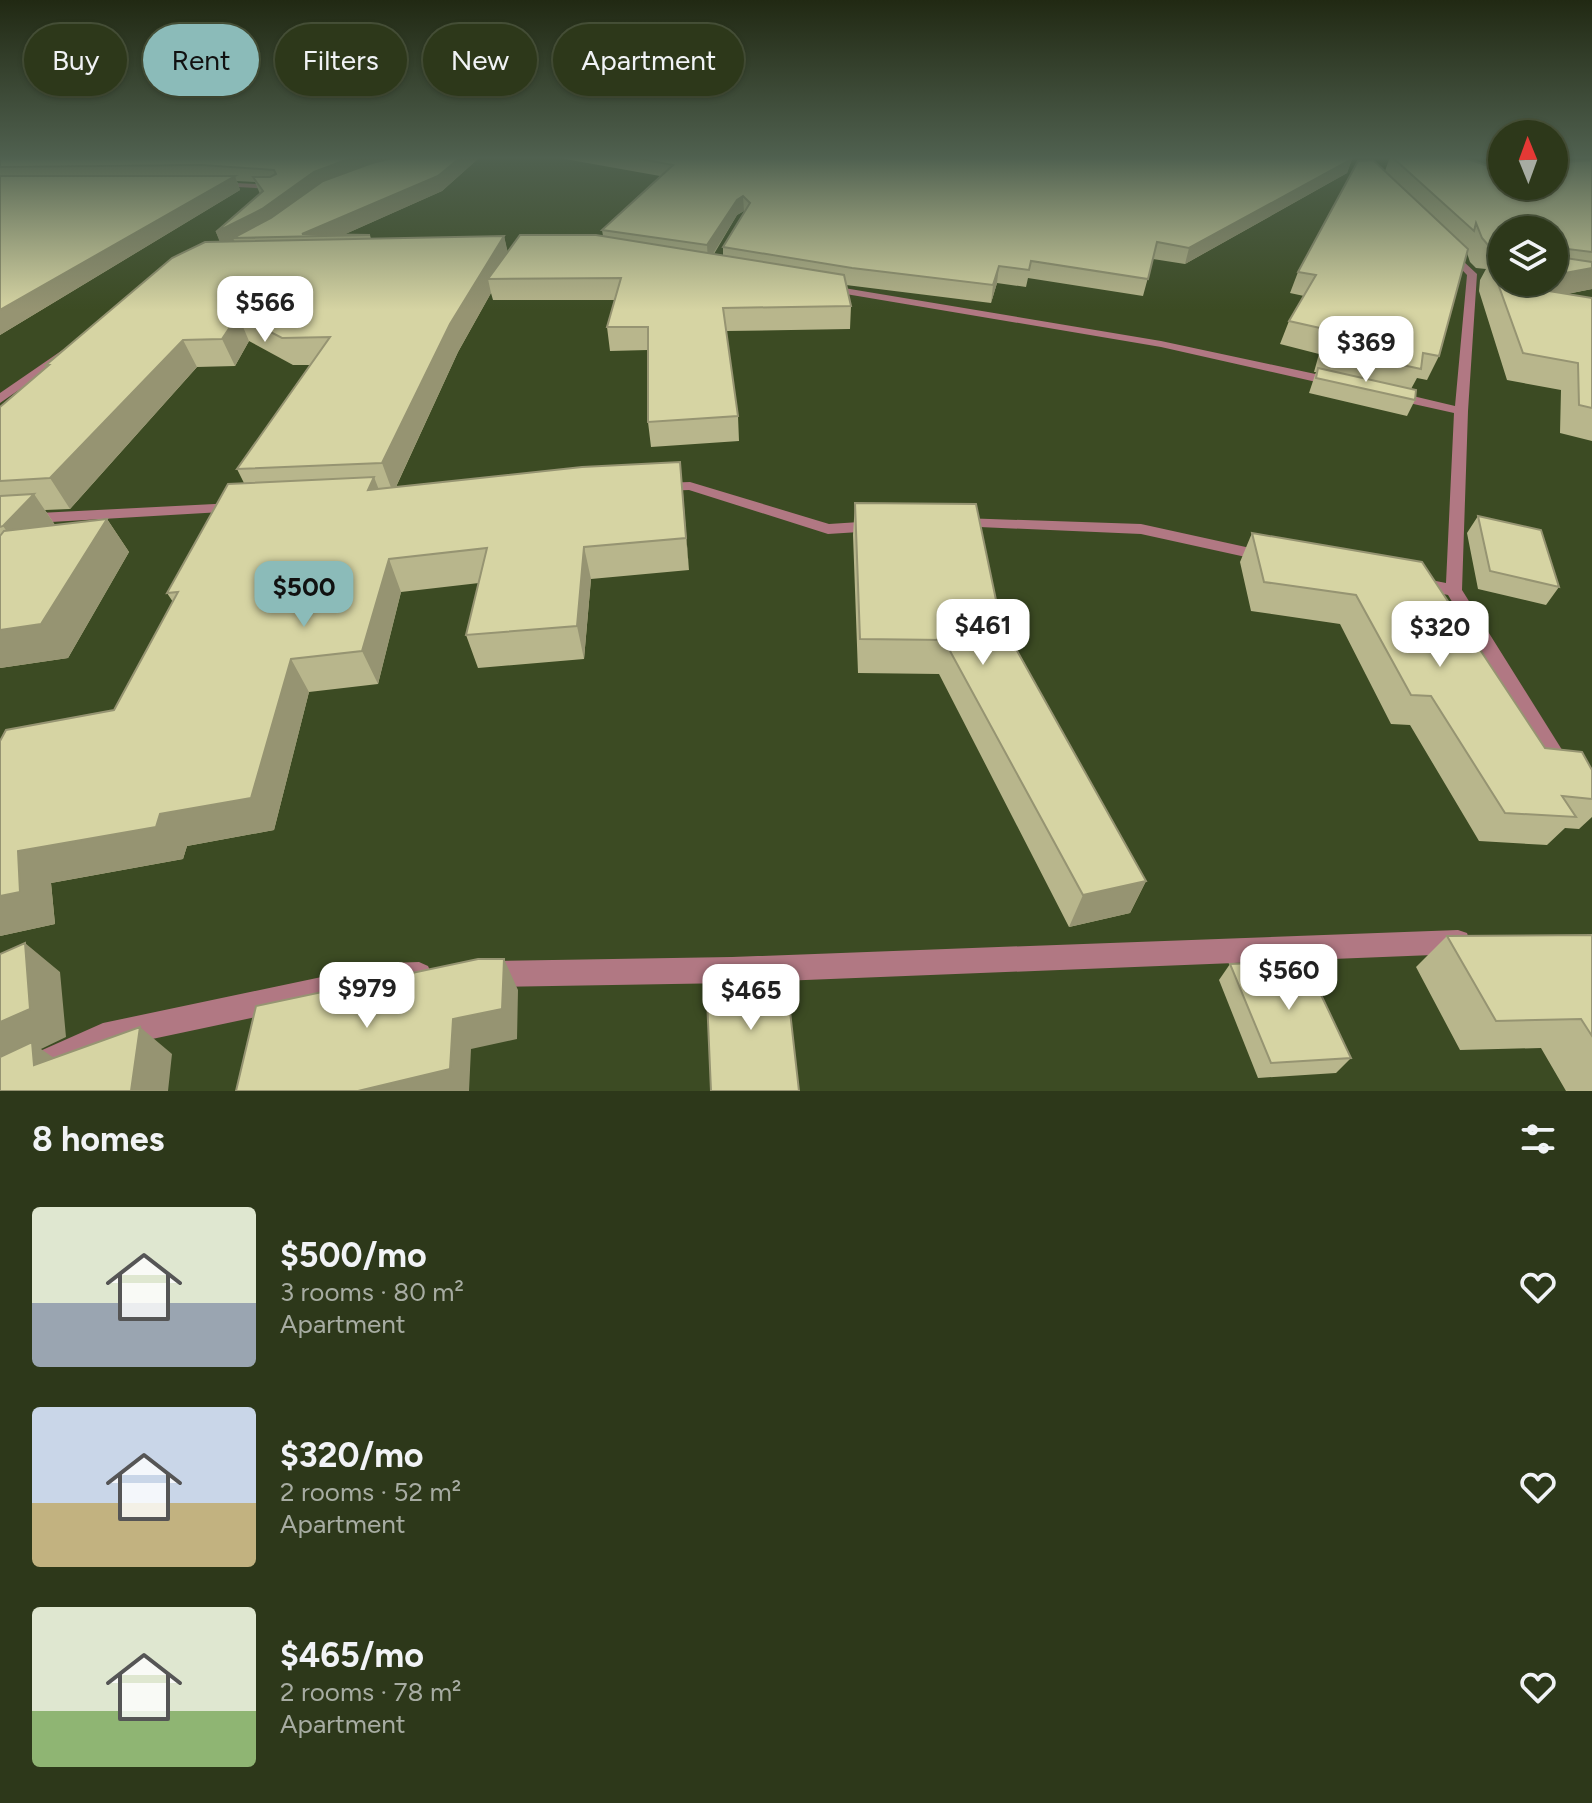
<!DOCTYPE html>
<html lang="en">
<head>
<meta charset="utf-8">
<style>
	:root { --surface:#2d381a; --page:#394327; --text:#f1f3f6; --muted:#a7aca2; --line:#485239; --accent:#8bbbb9 }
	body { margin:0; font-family:Figtree,sans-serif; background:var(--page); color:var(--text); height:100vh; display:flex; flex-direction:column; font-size:30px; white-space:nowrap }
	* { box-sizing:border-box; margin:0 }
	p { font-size:26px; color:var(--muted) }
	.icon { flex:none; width:44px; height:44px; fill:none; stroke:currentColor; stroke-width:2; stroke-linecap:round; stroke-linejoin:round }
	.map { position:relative; height:1091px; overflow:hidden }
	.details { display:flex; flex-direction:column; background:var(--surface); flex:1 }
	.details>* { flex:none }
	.banner { position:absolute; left:24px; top:24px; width:800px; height:72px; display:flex; gap:16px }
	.needle { width:52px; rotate:359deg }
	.fabs { position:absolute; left:1488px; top:120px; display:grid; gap:16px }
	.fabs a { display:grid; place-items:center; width:80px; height:80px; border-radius:50%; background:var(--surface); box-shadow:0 2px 6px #0004,0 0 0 2px var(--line); font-size:40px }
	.price { position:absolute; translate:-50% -68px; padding:0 18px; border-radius:16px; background:#fff; color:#222; font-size:26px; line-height:52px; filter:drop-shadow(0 2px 4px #0008) }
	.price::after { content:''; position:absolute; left:50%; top:48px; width:24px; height:18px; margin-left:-12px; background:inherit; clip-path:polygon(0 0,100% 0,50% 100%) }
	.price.on { background:var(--accent); color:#111 }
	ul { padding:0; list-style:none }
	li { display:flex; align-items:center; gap:24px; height:200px; padding:0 32px }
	li span { display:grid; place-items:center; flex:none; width:224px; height:160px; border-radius:8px; color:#555 }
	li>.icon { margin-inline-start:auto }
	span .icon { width:96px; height:96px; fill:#fffc; stroke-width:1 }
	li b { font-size:34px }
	h2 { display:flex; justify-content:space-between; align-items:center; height:96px; padding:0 32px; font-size:34px }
	.pill { padding:0 28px; border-radius:36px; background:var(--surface); box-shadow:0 2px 6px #0004,0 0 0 2px var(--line); font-size:28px; line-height:72px }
	.pill.on { background:var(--accent); color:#111 }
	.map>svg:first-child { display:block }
</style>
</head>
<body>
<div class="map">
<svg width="1592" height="1091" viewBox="0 0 1592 1091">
	<rect width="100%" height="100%" fill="#3c4b23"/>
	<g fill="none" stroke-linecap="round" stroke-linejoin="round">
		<!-- street -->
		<path fill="#b17883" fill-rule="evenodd" d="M 215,182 L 274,185 L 278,187 L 274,189 L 218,186 Z
			M 1448,247 L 1477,274 L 1468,411 L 1462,590 L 1569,761 L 1572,767 L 1569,773 L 1562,776 L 1555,773 L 1448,595 L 1410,587 L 1408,583 L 1416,577 L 1446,583 L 1454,413 L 1391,399 L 1390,396 L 1396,392 L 1455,406 L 1467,275 L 1443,250 Z
			M 826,285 L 1161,341 L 1334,378 L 1340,382 L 1334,386 L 1161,347 L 822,290 L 822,286 Z
			M 64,349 L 68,350 L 68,356 L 0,403 L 0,393 Z
			M 690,482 L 829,524 L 875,521 L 883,526 L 875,531 L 828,534 L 689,490 L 661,491 L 654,487 L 661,483 Z
			M 234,503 L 239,505 L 242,508 L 239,511 L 0,525 L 0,515 Z
			M 962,518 L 1141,524 L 1264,551 L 1272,556 L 1264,561 L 1141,534 L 957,526 L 954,523 L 957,520 Z
			M 1458,930 L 1467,933 L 1470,942 L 1467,951 L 1458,954 L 732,983 L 490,987 L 481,983 L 477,974 L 481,965 L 490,961 L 732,957 Z
			M 419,962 L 428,966 L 432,975 L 428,984 L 419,988 L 388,989 L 105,1049 L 50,1075 L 40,1071 L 36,1061 L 40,1051 L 103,1023 L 388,963 Z"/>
	</g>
	<!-- wall -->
	<path fill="#b8b68c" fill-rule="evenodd" d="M 0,157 L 480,157 L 442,191 L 343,235 L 370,235 L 371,239 L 504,236 L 507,251 L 603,236 L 602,230 L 660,176 L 554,157 L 1349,157 L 1352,159 L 1347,173 L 1185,264 L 1153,259 L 1143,296 L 1028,278 L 1026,287 L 997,283 L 991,303 L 846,285 L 851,306 L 850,329 L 726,331 L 738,416 L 739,441 L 651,447 L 648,422 L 648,350 L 610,351 L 607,327 L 615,300 L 493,300 L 491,293 L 458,352 L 396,487 L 680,462 L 689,570 L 591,579 L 584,659 L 478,668 L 466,635 L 479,583 L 401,592 L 378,684 L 309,692 L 274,830 L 187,846 L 183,859 L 51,883 L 55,924 L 0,936 L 114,710 L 173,602 L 167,593 L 244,483 L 237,469 L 310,365 L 293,365 L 249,341 L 235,366 L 197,367 L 70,509 L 45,510 L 55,525 L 107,519 L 129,552 L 68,658 L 0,668 L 0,407 L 47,367 L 46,365 L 220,241 L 216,232 L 260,194 L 255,182 L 237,181 L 240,190 L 0,335 ZM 744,211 L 745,212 L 723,247 L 723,255 L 714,254 L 737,215 Z
		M 1390,157 L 1463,157 L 1493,168 L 1592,160 L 1592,289 L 1567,294 L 1592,298 L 1592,441 L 1560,433 L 1561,390 L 1507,380 L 1479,291 L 1480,280 L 1486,269 L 1476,268 L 1470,262 L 1467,253 L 1439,356 L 1427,380 L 1417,378 L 1411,389 L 1415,400 L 1407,416 L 1309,393 L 1316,372 L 1314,372 L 1319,354 L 1280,344 L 1289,321 L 1304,296 L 1290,293 L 1298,272 L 1385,171 ZM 1502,230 L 1554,282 L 1502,282 Z
		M 855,503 L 1006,648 L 1146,881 L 1130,913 L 1069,927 L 939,674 L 858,673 L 853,535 Z
		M 1478,516 L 1559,587 L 1546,605 L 1478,589 L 1467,533 Z
		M 1252,533 L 1422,562 L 1545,748 L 1592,770 L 1592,817 L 1579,829 L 1565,828 L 1547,845 L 1479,841 L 1410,725 L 1391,724 L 1340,624 L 1251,611 L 1240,562 Z
		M 1592,935 L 1592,1091 L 1566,1091 L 1541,1048 L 1460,1050 L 1416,967 L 1447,936 Z
		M 1230,964 L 1351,1058 L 1336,1073 L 1258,1078 L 1219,980 Z"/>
	<!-- shaded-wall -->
	<path fill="#969472" d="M 354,157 L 415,157 L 268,224 L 233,238 L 235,242 L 222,248 L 216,232 L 314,172 Z
		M 461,157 L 480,157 L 442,191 L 341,236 L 302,234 Z
		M 1352,159 L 1347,173 L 1185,264 L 1189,248 Z
		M 235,176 L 240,190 L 0,335 L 0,310 Z
		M 743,196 L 744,211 L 737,215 L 708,262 L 707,245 L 737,200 Z
		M 504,236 L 510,261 L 488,279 L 491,293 L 458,352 L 393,493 L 382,463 L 450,324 Z
		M 999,266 L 997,283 L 991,303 L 993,285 Z
		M 1592,268 L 1592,289 L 1506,306 L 1506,284 L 1515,282 L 1554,282 L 1554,275 Z
		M 238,315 L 249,341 L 235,366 L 222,339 Z
		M 183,340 L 197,367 L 70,509 L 50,478 Z
		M 680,462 L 683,493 L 689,570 L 686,538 Z
		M 374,477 L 386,508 L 368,490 Z
		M 34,494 L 55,525 L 26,558 L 3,526 Z
		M 107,519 L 129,552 L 68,658 L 0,668 L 0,630 Z
		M 584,547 L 591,579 L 584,659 L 577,626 Z
		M 389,559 L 401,592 L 378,684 L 362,651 Z
		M 291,659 L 309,692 L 274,830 L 187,846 L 183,859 L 51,883 L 55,924 L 0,936 L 0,896 L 18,851 L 160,814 Z
		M 1146,881 L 1130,913 L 1069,927 L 1083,895 Z
		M 25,943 L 60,972 L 66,1037 L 41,1049 L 70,1069 L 0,1068 L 0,1022 Z
		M 504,959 L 518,990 L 517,1039 L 471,1049 L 469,1091 L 358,1091 L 453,1019 Z
		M 140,1027 L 172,1054 L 168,1091 L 131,1091 Z"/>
	<!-- building -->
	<path fill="#d6d4a3" stroke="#969472" stroke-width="2" d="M 0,157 L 354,157 L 314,172 L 262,209 L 216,232 L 263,191 L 253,177 L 270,177 L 276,174 L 274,170 L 202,165 L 0,167 Z
		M 396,157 L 461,157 L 438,176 L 302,234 L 370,235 L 233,238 L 271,218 L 323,181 L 372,163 Z
		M 630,157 L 1349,157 L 1352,159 L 1189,248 L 1157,242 L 1148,279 L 1031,261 L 1029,270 L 999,266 L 993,285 L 852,268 L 723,247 L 750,203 L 743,196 L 737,200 L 707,245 L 602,230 L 673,165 Z
		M 1392,157 L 1463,157 L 1493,168 L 1502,167 L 1502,186 L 1554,186 L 1554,163 L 1592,160 L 1592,252 L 1568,249 L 1565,258 L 1592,262 L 1592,268 L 1554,275 L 1554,230 L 1502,230 L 1502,246 L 1488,245 L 1482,238 L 1476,223 L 1474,231 Z
		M 1373,160 L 1468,249 L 1439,356 L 1423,353 L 1421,369 L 1324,348 L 1329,330 L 1289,321 L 1316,275 L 1298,272 L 1358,161 Z
		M 0,176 L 235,176 L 0,310 Z
		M 520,235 L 596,235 L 844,275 L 851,306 L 723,308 L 738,416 L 648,422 L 648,327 L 607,327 L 621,278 L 488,279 Z
		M 504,236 L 450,324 L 382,463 L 237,469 L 330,337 L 282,338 L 238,315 L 222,339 L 183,340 L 50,478 L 0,481 L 0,407 L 49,365 L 46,365 L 172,258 L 205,242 Z
		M 1492,256 L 1502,257 L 1502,282 L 1515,282 L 1506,284 L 1592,298 L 1592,408 L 1579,405 L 1578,363 L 1523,353 L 1492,267 Z
		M 1318,368 L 1416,390 L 1415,400 L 1316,378 Z
		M 680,462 L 686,538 L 584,547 L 577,626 L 466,635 L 487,548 L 389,559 L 362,651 L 291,659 L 251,798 L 160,814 L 156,827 L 18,851 L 20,892 L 0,896 L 0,741 L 6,730 L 114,710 L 178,592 L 167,593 L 228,484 L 374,477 L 368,490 L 582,467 Z
		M 34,494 L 3,526 L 0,527 L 0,496 Z
		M 855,503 L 976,504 L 1006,648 L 1016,649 L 1146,881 L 1083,895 L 944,640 L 860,639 Z
		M 1478,516 L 1541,530 L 1559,587 L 1490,571 Z
		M 107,519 L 41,624 L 0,630 L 0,536 L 4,531 Z
		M 1252,533 L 1422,562 L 1545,748 L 1582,752 L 1592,770 L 1592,799 L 1562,796 L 1576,817 L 1505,813 L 1431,696 L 1411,695 L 1356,595 L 1264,582 Z
		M 1592,935 L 1592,1036 L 1581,1019 L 1496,1021 L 1447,936 Z
		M 25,943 L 30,1009 L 0,1022 L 0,954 Z
		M 478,959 L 504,959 L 502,1009 L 453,1019 L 450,1069 L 358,1091 L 236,1091 L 256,1006 Z
		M 1305,961 L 1351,1058 L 1271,1063 L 1230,964 Z
		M 785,967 L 799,1091 L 711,1091 L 706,975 Z
		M 140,1027 L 131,1091 L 0,1091 L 0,1057 L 32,1042 L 34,1065 Z"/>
	<!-- sky -->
	<linearGradient id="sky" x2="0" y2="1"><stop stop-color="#212913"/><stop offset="0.51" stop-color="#506150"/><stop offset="1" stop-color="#506150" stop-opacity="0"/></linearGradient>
	<rect width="1592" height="310" fill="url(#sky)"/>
</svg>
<div class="fabs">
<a><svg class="needle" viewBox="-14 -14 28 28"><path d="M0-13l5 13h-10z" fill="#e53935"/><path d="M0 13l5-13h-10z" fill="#a7aca2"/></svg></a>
<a><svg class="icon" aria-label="layers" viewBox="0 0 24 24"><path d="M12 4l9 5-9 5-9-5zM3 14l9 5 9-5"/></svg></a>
</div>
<b class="price" style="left:265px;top:344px">$566</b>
<b class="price" style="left:1366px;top:384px">$369</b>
<b class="price on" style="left:304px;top:629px">$500</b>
<b class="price" style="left:983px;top:667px">$461</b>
<b class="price" style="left:1440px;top:669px">$320</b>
<b class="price" style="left:1289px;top:1012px">$560</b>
<b class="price" style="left:367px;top:1030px">$979</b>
<b class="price" style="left:751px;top:1032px">$465</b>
<div class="banner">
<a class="pill">Buy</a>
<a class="pill on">Rent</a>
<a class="pill">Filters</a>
<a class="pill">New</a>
<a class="pill">Apartment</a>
</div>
</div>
<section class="details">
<h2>8 homes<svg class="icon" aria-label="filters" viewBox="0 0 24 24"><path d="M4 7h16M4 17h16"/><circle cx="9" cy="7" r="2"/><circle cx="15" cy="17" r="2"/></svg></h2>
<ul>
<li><span style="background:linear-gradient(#dfe7d0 60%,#9aa5b1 0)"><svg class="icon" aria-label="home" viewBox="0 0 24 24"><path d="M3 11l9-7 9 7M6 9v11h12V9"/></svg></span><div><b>$500/mo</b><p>3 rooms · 80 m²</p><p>Apartment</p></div><svg class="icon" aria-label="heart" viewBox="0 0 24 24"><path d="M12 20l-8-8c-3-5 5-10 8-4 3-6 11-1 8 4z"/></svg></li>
<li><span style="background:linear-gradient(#c9d6e8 60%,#c2b280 0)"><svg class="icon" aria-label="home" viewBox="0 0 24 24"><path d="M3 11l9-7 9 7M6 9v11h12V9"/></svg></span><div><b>$320/mo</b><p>2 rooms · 52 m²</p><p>Apartment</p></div><svg class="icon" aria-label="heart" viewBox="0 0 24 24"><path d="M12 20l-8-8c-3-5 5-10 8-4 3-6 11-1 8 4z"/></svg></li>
<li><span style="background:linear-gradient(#dfe7d0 65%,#8fb573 0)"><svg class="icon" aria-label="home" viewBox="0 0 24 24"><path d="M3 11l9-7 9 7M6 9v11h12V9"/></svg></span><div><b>$465/mo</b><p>2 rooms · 78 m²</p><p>Apartment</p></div><svg class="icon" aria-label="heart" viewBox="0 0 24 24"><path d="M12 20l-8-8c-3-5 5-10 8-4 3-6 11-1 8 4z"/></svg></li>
</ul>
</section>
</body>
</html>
